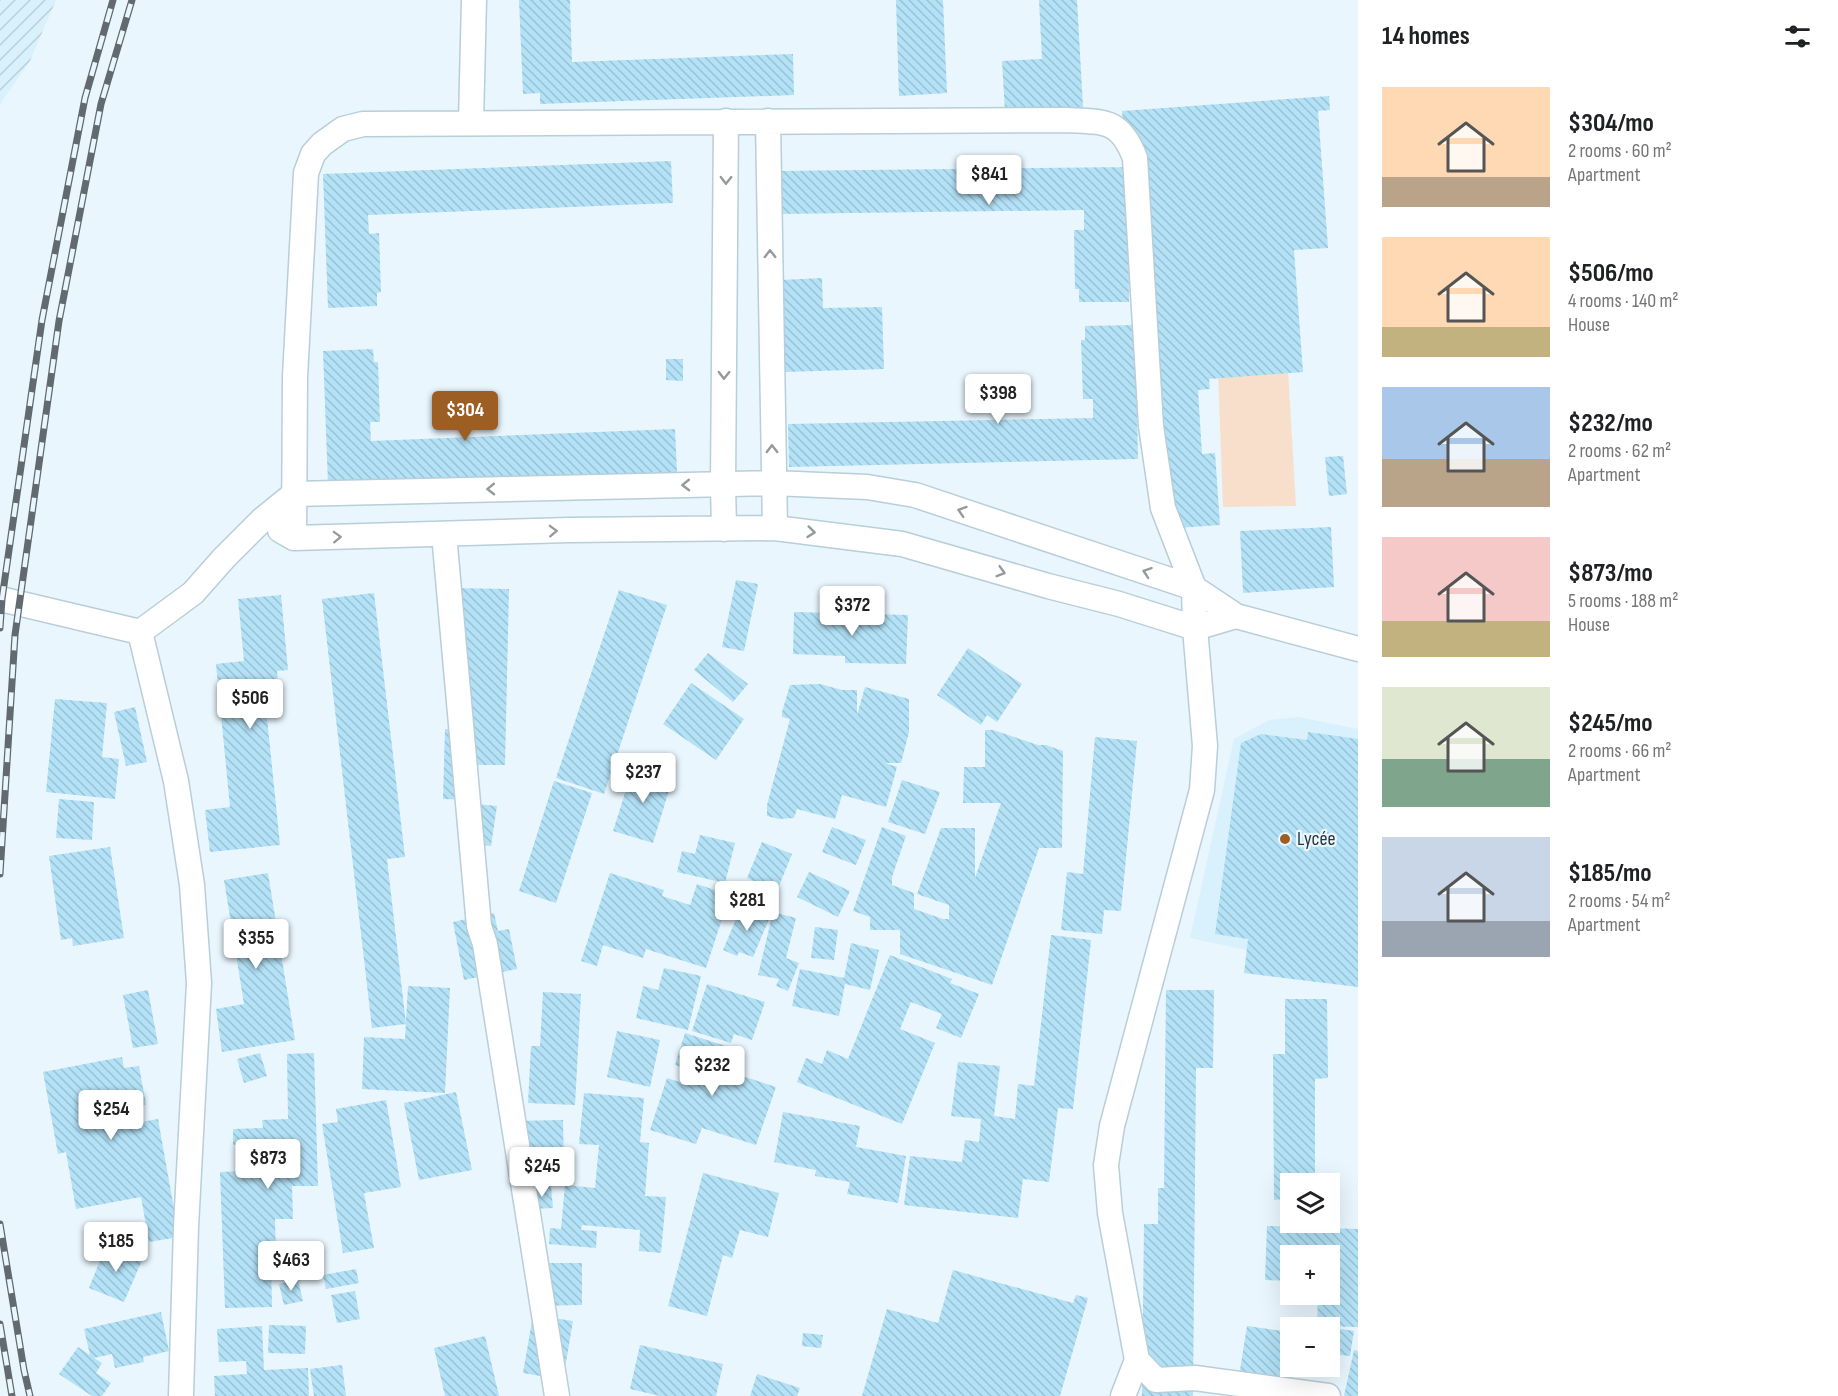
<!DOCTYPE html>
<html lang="en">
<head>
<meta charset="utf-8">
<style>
	:root { --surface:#fff; --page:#f6f6f6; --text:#202124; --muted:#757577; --accent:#9d5e24 }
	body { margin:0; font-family:"Sofia Sans Condensed",sans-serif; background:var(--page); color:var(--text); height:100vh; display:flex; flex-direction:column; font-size:22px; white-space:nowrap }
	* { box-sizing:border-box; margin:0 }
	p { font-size:20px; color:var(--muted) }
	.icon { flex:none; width:33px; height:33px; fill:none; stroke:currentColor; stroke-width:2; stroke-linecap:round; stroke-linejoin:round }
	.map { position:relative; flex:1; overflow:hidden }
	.drawer { display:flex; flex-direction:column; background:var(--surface); width:480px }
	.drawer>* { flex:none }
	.buttons { position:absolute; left:1280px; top:1173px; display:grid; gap:12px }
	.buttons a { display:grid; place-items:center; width:60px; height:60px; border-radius:0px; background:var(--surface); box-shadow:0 6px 24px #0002; font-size:30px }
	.price { position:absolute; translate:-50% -51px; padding:0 14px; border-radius:6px; background:#fff; color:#222; font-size:20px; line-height:39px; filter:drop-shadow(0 2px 3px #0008) }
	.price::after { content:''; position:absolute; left:50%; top:36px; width:18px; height:14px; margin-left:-9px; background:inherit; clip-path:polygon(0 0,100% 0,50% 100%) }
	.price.current { background:var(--accent); color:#fff }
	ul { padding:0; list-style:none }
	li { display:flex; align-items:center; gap:18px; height:150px; padding:0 24px }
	li span { display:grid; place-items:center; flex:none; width:168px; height:120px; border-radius:0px; color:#555 }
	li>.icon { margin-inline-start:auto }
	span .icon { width:72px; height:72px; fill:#fffc; stroke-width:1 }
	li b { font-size:26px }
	h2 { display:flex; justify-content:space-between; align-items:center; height:72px; padding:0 24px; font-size:26px }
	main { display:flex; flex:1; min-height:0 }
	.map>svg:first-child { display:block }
</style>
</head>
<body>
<main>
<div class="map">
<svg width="1358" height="1396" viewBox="0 0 1358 1396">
	<defs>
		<pattern id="industrial-furrows" width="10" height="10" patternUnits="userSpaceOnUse" patternTransform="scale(1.5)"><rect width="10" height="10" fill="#d8f1fc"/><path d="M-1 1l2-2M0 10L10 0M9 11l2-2" fill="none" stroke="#bacfd9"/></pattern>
		<pattern id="building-back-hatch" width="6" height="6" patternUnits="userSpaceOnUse" patternTransform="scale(1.5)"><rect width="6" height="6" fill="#b3e1f6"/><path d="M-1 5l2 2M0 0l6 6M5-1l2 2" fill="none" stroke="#9ac2d4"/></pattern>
	</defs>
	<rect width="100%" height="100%" fill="#e9f6fd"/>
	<!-- built -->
	<path fill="#d8f1fc" d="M 1298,717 L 1358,729 L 1358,974 L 1190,938 L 1234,739 L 1269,720 Z"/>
	<!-- industrial -->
	<path fill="url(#industrial-furrows)" d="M 0,0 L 56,0 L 30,61 L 0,104 Z"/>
	<!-- pitch -->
	<path fill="#f8dfcc" d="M 1288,370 L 1296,506 L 1223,507 L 1218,373 Z"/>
	<!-- building -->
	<path fill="url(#building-back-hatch)" d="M 519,0 L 570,0 L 572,62 L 793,54 L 794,95 L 540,104 L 540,93 L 523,94 Z
		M 896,0 L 943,0 L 947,93 L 899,96 Z
		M 1039,0 L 1077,0 L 1083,107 L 1005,112 L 1002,61 L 1042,59 Z
		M 1329,96 L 1330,110 L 1318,111 L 1328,248 L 1294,250 L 1303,372 L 1209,379 L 1210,389 L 1198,390 L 1202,454 L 1215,453 L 1220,525 L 1163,529 L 1122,111 Z
		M 671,161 L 673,203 L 368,215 L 369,234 L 379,233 L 381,292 L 377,293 L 377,306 L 328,308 L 323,174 Z
		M 1128,167 L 1129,302 L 1079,302 L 1079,289 L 1075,289 L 1074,230 L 1084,230 L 1084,210 L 779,214 L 779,171 Z
		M 822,278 L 823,308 L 882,307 L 884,369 L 784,372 L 781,280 Z
		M 1135,325 L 1138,459 L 789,467 L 788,424 L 1093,418 L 1093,399 L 1083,399 L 1081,340 L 1085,340 L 1085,326 Z
		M 373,349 L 374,362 L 378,362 L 380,422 L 370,422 L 371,441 L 675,429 L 677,472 L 328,485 L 323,351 Z
		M 666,359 L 683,359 L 683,381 L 666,380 Z
		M 1343,456 L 1347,494 L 1329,496 L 1325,457 Z
		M 1331,527 L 1334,587 L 1243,593 L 1240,531 Z
		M 736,580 L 758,584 L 744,651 L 722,647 Z
		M 453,588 L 509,589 L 505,765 L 473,765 L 472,800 L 443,799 L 445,729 L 465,729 Z
		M 619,590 L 667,605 L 604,794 L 556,778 Z
		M 374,593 L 405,857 L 387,859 L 406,1024 L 372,1028 L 322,599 Z
		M 281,595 L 288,670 L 277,671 L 279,697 L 265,698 L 280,845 L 210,852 L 205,810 L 230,807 L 216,664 L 244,661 L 238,599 Z
		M 794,612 L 908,615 L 906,664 L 845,663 L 845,656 L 793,654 Z
		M 968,648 L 1022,684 L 997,722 L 987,715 L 981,725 L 937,695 Z
		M 708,653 L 748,684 L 733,702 L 694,670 Z
		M 691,683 L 744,719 L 716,760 L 663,724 Z
		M 820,684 L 842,690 L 857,690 L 857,715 L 865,687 L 909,699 L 909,732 L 901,763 L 885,763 L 897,767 L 886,807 L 842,795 L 835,819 L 797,809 L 794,818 L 779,819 L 767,816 L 767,805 L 790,719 L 782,717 L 782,712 L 790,685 Z
		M 55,699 L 107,703 L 102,757 L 119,759 L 115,799 L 46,792 Z
		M 135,707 L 147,762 L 126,766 L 114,712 Z
		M 985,730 L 993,730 L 1038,745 L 1046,745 L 1063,751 L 1062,848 L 1039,848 L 992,985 L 900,954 L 900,930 L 870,930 L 870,917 L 853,911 L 882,827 L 906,836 L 892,877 L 892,885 L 914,893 L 914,909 L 943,919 L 949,919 L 949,905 L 917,894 L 941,828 L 975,828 L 975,878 L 1001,803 L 963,803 L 964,767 L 985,767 Z
		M 1308,732 L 1358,739 L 1358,987 L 1244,973 L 1248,939 L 1215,934 L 1241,743 L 1261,734 L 1307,740 Z
		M 1095,737 L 1137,741 L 1121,911 L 1104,910 L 1102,934 L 1061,930 L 1067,872 L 1083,874 Z
		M 634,765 L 673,777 L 653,843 L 613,831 Z
		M 902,780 L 940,792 L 925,834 L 888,822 Z
		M 554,781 L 592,793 L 556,903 L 519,891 Z
		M 59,799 L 94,802 L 92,840 L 56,838 Z
		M 467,803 L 497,806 L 491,846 L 462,843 Z
		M 832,827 L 866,840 L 856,865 L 822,852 Z
		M 700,835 L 735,843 L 725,883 L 677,872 L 682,851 L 695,854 Z
		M 762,842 L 792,854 L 777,891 L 747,878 Z
		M 110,847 L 124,938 L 73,946 L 72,938 L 61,940 L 49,856 Z
		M 809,872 L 850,891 L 838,917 L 797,897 Z
		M 268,873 L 295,1040 L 222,1052 L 216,1009 L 244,1004 L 224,880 Z
		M 610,873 L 664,890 L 662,896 L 690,905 L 697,884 L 730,895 L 706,968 L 646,949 L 643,958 L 603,945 L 597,966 L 581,961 Z
		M 742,905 L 770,917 L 753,957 L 739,952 L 737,956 L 723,950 Z
		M 773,912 L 796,918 L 786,958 L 799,963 L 788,991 L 776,986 L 779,979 L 758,975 Z
		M 494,913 L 498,931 L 509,929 L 517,969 L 464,980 L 453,922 Z
		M 815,927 L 838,930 L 834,960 L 811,958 Z
		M 1051,935 L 1091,940 L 1073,1109 L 1058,1108 L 1049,1182 L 1023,1179 L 1018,1218 L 904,1205 L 910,1156 L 962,1162 L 965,1140 L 979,1142 L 981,1119 L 951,1116 L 958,1062 L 1000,1066 L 994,1116 L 1015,1119 L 1018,1084 L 1034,1086 Z
		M 851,943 L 879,950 L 870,990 L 845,984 L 839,1016 L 792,1006 L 800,969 L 844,978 Z
		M 890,955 L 952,979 L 950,983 L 979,994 L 961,1038 L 936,1028 L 942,1014 L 911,1002 L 900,1029 L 935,1043 L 902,1124 L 797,1082 L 806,1058 L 822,1064 L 827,1050 L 848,1059 Z
		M 664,968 L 701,976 L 688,1030 L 636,1018 L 643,986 L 658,990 Z
		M 707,984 L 765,1002 L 752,1040 L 734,1034 L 731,1043 L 692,1031 Z
		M 408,986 L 450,988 L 445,1093 L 362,1089 L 364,1037 L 405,1039 Z
		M 148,990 L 158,1044 L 133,1048 L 123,995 Z
		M 1166,990 L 1214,990 L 1213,1068 L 1196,1068 L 1193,1396 L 1142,1396 L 1144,1224 L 1158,1224 L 1158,1188 L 1164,1188 Z
		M 543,992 L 581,994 L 575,1105 L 528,1103 L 531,1046 L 540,1046 Z
		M 1285,999 L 1327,999 L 1328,1078 L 1315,1079 L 1315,1184 L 1290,1184 L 1290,1199 L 1274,1200 L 1273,1054 L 1285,1054 Z
		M 617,1031 L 660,1040 L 650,1087 L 607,1077 Z
		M 685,1033 L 732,1048 L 724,1070 L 776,1087 L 756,1145 L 702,1128 L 696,1144 L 650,1130 L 667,1078 L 692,1086 L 697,1072 L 675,1065 Z
		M 260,1053 L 267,1076 L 244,1083 L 237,1059 Z
		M 314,1053 L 318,1186 L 292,1186 L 293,1219 L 275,1219 L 276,1257 L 271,1257 L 272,1307 L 225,1308 L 220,1172 L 268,1170 L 267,1144 L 233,1145 L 233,1129 L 263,1128 L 262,1120 L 288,1119 L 287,1054 Z
		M 122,1057 L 124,1068 L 139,1066 L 146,1105 L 121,1110 L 124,1125 L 158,1119 L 179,1237 L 149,1242 L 141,1197 L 76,1209 L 66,1152 L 58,1154 L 43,1072 Z
		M 456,1092 L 472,1170 L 419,1180 L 404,1103 Z
		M 584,1093 L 644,1098 L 640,1142 L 649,1143 L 645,1196 L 666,1197 L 661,1253 L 639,1251 L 640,1230 L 582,1225 L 581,1230 L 597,1231 L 596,1248 L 549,1244 L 550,1228 L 561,1229 L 565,1185 L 595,1188 L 599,1145 L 579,1144 Z
		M 386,1100 L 401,1187 L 364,1193 L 374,1248 L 343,1253 L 322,1124 L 338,1122 L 336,1109 Z
		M 783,1112 L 860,1126 L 856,1147 L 906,1156 L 898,1203 L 847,1194 L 850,1182 L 815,1176 L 816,1170 L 774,1162 Z
		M 563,1120 L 564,1170 L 515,1170 L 515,1121 Z
		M 703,1173 L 779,1193 L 768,1237 L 740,1230 L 732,1258 L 723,1255 L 707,1316 L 668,1306 Z
		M 551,1186 L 553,1208 L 532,1209 L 531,1187 Z
		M 1267,1226 L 1358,1229 L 1358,1327 L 1317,1326 L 1321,1328 L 1296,1328 L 1297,1322 L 1317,1326 L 1318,1294 L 1329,1294 L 1329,1256 L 1290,1256 L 1290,1281 L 1265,1280 Z
		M 107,1243 L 143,1258 L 124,1302 L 89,1288 Z
		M 534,1263 L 582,1263 L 582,1305 L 534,1306 Z
		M 356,1269 L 359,1283 L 326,1289 L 323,1275 Z
		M 953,1270 L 1073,1303 L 1076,1295 L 1088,1298 L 1060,1396 L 862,1396 L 887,1309 L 938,1323 Z
		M 298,1280 L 303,1301 L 284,1305 L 279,1284 Z
		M 355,1291 L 360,1319 L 337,1323 L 331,1295 Z
		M 161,1312 L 169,1351 L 143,1357 L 144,1362 L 115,1368 L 112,1354 L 94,1358 L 102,1363 L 96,1373 L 111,1383 L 102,1396 L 92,1396 L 59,1374 L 78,1347 L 90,1355 L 84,1329 Z
		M 533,1315 L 573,1321 L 563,1380 L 523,1373 Z
		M 269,1325 L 306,1326 L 305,1354 L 268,1353 Z
		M 262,1326 L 264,1370 L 308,1368 L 309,1396 L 215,1396 L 214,1376 L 247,1374 L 246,1361 L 219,1362 L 217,1329 Z
		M 1247,1326 L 1290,1332 L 1290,1366 L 1293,1366 L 1289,1396 L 1237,1389 Z
		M 1329,1327 L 1354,1331 L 1350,1356 L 1329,1354 Z
		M 803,1333 L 823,1335 L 821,1348 L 802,1346 Z
		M 485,1336 L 499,1396 L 445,1396 L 434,1348 Z
		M 640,1345 L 723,1364 L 716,1396 L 660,1396 L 630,1389 Z
		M 1354,1350 L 1358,1351 L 1358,1396 L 1344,1396 Z
		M 342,1365 L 346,1396 L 314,1396 L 310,1369 Z
		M 1297,1366 L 1328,1366 L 1327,1372 Z
		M 757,1374 L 800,1388 L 797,1396 L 750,1396 Z"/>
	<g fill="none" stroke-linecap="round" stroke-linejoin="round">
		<!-- minor casing -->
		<g stroke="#b8ced8" stroke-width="27">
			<path id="minor" d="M 768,121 L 775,528
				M 471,122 L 474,0
				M 724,529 L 723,484 L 726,121
				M 280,530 L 294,538 L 569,530 L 775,528 L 902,544 L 1048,586 L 1119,604 L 1195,628 L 1236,616
				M 444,534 L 479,926 L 485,944 L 557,1396
				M 294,538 L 295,377 L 306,173 L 313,154 L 322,144 L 343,129 L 363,124 L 1067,120 C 1105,122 1120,119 1135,158 L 1151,426 L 1163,508 L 1194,588 L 1195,628 L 1205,746 L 1202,790 L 1112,1126 L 1106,1165 L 1110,1213 L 1137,1360 L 1156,1380 L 1195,1378 L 1328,1396
				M 0,599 L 140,632
				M 140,632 L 193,593 L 224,558 L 262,520 L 294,494 L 773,483 L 867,487 L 915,495 L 1194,588 L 1236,616 L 1358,649
				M 140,632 L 176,781 L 192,885 L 199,983 L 186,1227 L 181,1396
				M 1123,1396 L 1137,1360"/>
		</g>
		<!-- minor -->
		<use href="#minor" stroke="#fff" stroke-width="24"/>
		<!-- rail casing -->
		<g stroke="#606a6f" stroke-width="7">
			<path id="rail" d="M 0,628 L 2,599 L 42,320 L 85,98 L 113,0
				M 0,874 L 15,635 L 59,321 L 101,104 L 132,0
				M 0,1224 L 24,1370 L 30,1396
				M 0,1324 L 12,1396"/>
		</g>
		<!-- rail -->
		<use href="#rail" stroke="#e9f6fd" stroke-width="4.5" stroke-dasharray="14" stroke-linecap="butt"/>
	</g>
	<!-- one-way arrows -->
	<defs><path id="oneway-chevron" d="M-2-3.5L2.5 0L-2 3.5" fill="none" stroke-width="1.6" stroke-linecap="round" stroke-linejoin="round" transform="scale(1.5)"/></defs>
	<g stroke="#969a9c">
		<use href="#oneway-chevron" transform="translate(726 180) rotate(91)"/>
		<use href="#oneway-chevron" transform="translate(770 254) rotate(-91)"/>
		<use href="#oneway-chevron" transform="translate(724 375) rotate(91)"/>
		<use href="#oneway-chevron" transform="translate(772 449) rotate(-91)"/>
		<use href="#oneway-chevron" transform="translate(686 485) rotate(179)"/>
		<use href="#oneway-chevron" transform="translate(491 489) rotate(179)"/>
		<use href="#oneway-chevron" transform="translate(962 511) rotate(-162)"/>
		<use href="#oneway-chevron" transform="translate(553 531) rotate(-2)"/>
		<use href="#oneway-chevron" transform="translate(811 532) rotate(6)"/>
		<use href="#oneway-chevron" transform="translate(337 537) rotate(-2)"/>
		<use href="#oneway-chevron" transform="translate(1001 572) rotate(16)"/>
		<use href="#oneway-chevron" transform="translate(1147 572) rotate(-161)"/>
	</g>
	<!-- markers -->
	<circle fill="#9d5e24" stroke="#e9f6fd" stroke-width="2" cx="1285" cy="839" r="6"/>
	<g text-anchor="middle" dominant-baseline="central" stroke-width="4.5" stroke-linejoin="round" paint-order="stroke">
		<!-- poi labels -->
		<g font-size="20" fill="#2c3539" stroke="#e9f6fd" text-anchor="start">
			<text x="1297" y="839">Lycée</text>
		</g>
	</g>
</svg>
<div class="buttons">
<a><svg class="icon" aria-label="layers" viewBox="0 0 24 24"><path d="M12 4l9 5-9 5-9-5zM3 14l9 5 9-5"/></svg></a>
<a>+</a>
<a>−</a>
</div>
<b class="price" style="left:989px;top:206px">$841</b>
<b class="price" style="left:998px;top:425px">$398</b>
<b class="price current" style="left:465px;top:442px">$304</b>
<b class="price" style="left:852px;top:637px">$372</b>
<b class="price" style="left:250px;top:730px">$506</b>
<b class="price" style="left:643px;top:804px">$237</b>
<b class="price" style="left:747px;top:932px">$281</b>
<b class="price" style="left:256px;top:970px">$355</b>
<b class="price" style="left:712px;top:1097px">$232</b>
<b class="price" style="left:111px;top:1141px">$254</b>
<b class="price" style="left:268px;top:1190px">$873</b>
<b class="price" style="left:542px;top:1198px">$245</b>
<b class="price" style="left:116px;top:1273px">$185</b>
<b class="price" style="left:291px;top:1292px">$463</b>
</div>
<section class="drawer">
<h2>14 homes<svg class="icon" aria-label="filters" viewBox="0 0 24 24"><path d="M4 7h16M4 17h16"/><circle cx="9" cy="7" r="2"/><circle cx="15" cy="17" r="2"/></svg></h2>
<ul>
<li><span style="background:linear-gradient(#ffd9b3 75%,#b9a48a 0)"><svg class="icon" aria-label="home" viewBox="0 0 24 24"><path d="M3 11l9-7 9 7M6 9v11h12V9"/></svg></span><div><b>$304/mo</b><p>2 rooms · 60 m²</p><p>Apartment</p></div></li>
<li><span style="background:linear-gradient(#ffd9b3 75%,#c2b280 0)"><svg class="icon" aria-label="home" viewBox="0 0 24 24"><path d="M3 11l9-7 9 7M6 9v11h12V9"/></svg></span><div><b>$506/mo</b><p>4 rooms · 140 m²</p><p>House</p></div></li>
<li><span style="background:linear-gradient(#a9c7e8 60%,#b9a48a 0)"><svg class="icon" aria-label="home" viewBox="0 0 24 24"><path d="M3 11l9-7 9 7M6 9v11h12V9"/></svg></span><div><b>$232/mo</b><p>2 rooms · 62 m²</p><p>Apartment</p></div></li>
<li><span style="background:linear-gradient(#f6c9c9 70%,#c2b280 0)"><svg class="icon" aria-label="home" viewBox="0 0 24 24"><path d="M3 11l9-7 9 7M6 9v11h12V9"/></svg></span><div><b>$873/mo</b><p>5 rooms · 188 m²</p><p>House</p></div></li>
<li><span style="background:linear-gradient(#dfe7d0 60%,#7fa58c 0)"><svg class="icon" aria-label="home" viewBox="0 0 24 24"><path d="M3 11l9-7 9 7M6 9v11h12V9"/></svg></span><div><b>$245/mo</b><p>2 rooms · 66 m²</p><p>Apartment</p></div></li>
<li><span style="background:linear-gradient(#c9d6e8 70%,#9aa5b1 0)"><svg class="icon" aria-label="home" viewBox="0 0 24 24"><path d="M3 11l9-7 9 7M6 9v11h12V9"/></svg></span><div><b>$185/mo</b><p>2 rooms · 54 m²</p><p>Apartment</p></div></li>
</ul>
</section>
</main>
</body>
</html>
